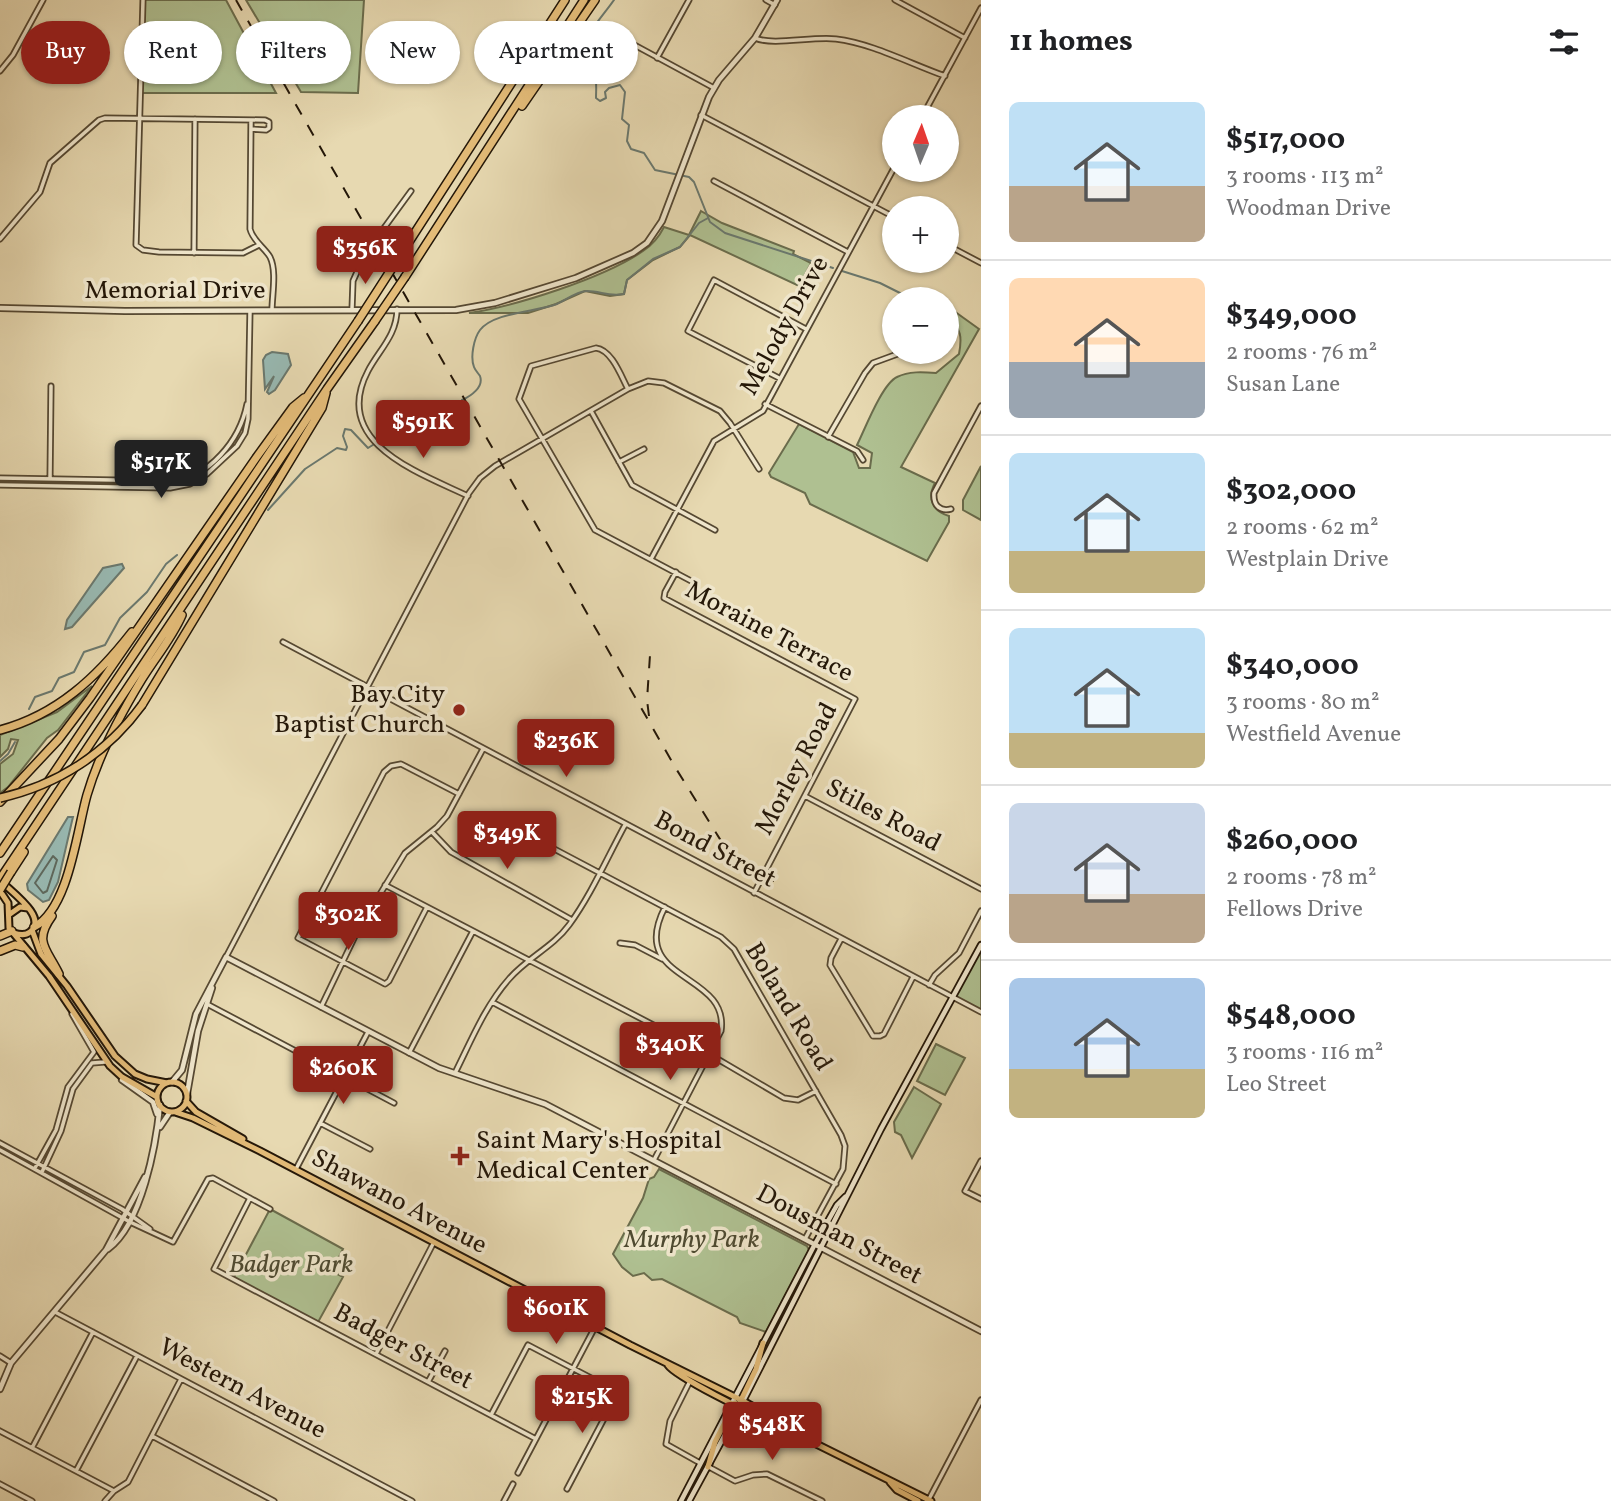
<!DOCTYPE html>
<html lang="en">
<head>
<meta charset="utf-8">
<style>
	:root { --surface:#fff; --page:#f6f6f6; --text:#202124; --muted:#757577; --line:#e0e0e0; --accent:#8f2418 }
	body { margin:0; font-family:Vollkorn,serif; background:var(--page); color:var(--text); height:100vh; display:flex; flex-direction:column; font-size:26px; white-space:nowrap }
	* { box-sizing:border-box; margin:0 }
	p { font-size:23px; color:var(--muted) }
	.icon { flex:none; width:38px; height:38px; fill:none; stroke:currentColor; stroke-width:2; stroke-linecap:round; stroke-linejoin:round }
	.map { position:relative; flex:1; overflow:hidden }
	.details { display:flex; flex-direction:column; background:var(--surface); width:630px }
	.details>* { flex:none }
	.guide { position:absolute; left:21px; top:21px; width:665px; height:63px; display:flex; gap:14px }
	.needle { width:46px; rotate:2deg }
	.fabs { position:absolute; left:882px; top:105px; display:grid; gap:14px }
	.fabs a { display:grid; place-items:center; width:77px; height:77px; border-radius:50%; background:var(--surface); box-shadow:0 2px 5px #0004; font-size:35px }
	.price { position:absolute; translate:-50% -60px; padding:0 16px; border-radius:7px; background:var(--accent); color:#fff; font-size:23px; line-height:46px; filter:drop-shadow(0 2px 4px #0008) }
	.price::after { content:''; position:absolute; left:50%; top:42px; width:21px; height:16px; margin-left:-10px; background:inherit; clip-path:polygon(0 0,100% 0,50% 100%) }
	.price.current { background:#222; color:#fff }
	ul { padding:0; list-style:none }
	li { display:flex; align-items:center; gap:21px; height:175px; padding:0 28px }
	li+li { border-top:2px solid var(--line) }
	li span { display:grid; place-items:center; flex:none; width:196px; height:140px; border-radius:10px; color:#555 }
	li>.icon { margin-inline-start:auto }
	span .icon { width:84px; height:84px; fill:#fffc; stroke-width:1 }
	li b { font-size:30px }
	h2 { display:flex; justify-content:space-between; align-items:center; height:84px; padding:0 28px; font-size:30px }
	.pill { padding:0 24px; border-radius:32px; background:var(--surface); box-shadow:0 2px 5px #0004; font-size:24px; line-height:63px }
	.pill.current { background:var(--accent); color:#fff }
	main { display:flex; flex:1; min-height:0 }
	.map>svg:first-child { display:block }
</style>
</head>
<body>
<main>
<div class="map">
<svg width="981" height="1501" viewBox="0 0 981 1501">
	<rect width="100%" height="100%" fill="#e7d9b1"/>
	<filter id="stains"><feTurbulence type="fractalNoise" baseFrequency=".00286" numOctaves="4"/><feColorMatrix values="0 0 0 0 .2 0 0 0 0 .09 0 0 0 0 .02 0 0 0 .5 -.17"/></filter>
	<radialGradient id="worn" r=".72"><stop offset=".6" stop-color="#630" stop-opacity="0"/><stop offset="1" stop-color="#630" stop-opacity=".3"/></radialGradient>
	<!-- green -->
	<path fill="#afc091" stroke="#6a6c4c" stroke-width="2" d="M 143,0 L 226,0 L 276,93 L 141,93 Z
		M 246,0 L 364,0 L 358,93 L 301,92 Z
		M 701,211 L 722,223 L 794,251 L 793,254 L 811,263 L 799,286 L 690,235 L 680,247 L 653,260 L 627,280 L 624,294 L 610,296 L 585,291 L 556,304 L 528,313 L 469,313 C 516,306 604,278 643,251 C 652,245 659,237 664,227 L 689,235 Z
		M 947,306 L 979,329 L 901,467 L 935,483 C 927,498 932,511 949,516 L 949,522 L 927,561 L 810,504 L 805,493 L 771,477 L 769,473 L 799,424 L 853,452 L 859,468 L 870,468 L 872,453 L 857,445 C 865,429 882,384 897,377 C 909,371 923,372 936,373 L 959,354 C 962,338 962,328 947,318 Z
		M 981,466 L 981,520 L 963,510 L 963,500 Z
		M 92,686 L 58,730 L 47,738 L 8,787 L 0,793 L 0,764 L 13,754 L 18,740 L 11,739 L 8,749 L 0,757 L 0,735 L 57,712 Z
		M 981,945 L 981,1012 L 954,998 Z
		M 936,1044 L 965,1058 L 945,1095 L 917,1081 Z
		M 914,1087 L 941,1104 L 912,1158 L 901,1135 L 895,1132 L 894,1122 Z
		M 659,1169 L 807,1246 L 809,1250 L 766,1332 L 740,1323 L 737,1317 L 662,1279 L 652,1280 L 644,1273 L 633,1276 L 622,1267 L 613,1254 L 643,1198 L 649,1179 L 654,1177 Z
		M 270,1209 L 343,1249 L 332,1271 L 343,1277 L 317,1324 L 233,1279 Z"/>
	<!-- water -->
	<path fill="#98b9b2" stroke="#6a786e" stroke-width="2" d="M 272,352 L 288,354 L 291,365 L 275,390 L 269,394 L 267,392 L 274,376 L 265,389 L 263,360 L 266,355 Z
		M 122,564 L 124,568 L 72,627 L 65,629 L 67,620 L 103,568 Z
		M 68,817 L 73,817 L 72,821 L 58,882 L 49,900 L 43,902 L 28,890 L 27,884 Z"/>
	<g fill="none" stroke-linecap="round" stroke-linejoin="round">
		<!-- shore -->
		<path stroke="#5e685d" stroke-width="2" d="M 53,856 L 57,860 L 47,891 L 43,893 L 35,883 Z"/>
		<!-- stream -->
		<path stroke="#6a786e" stroke-width="2" d="M 614,0 C 608,9 585,36 583,45 C 580,57 592,66 595,76 C 597,83 596,90 596,98 L 600,101 L 606,98 L 605,92 L 609,88 L 620,85 L 625,92 L 622,119 L 629,125 L 627,141 L 631,149 L 644,153 L 655,170 L 689,177 L 694,182 L 710,222 L 725,233 L 833,268
			M 842,271 L 880,283 L 912,299
			M 268,510 L 305,469 L 337,448 L 346,450 L 347,447 L 343,436 L 345,429 L 351,430 L 368,448 L 384,438 L 457,415 L 462,408 L 462,400 C 471,396 484,387 480,376 C 478,373 475,370 474,367 C 470,357 474,338 480,330 C 494,312 536,312 557,304 C 566,300 577,291 587,291 C 601,291 608,297 624,294 L 627,280 L 653,259 L 680,247 L 699,223 L 708,218
			M 29,709 L 35,697 L 52,691 L 59,678 L 74,672 L 84,652 L 105,645 L 120,618 L 147,592 L 166,564 L 177,555
			M 0,761 L 8,754 L 15,742"/>
		<!-- minor casing -->
		<g stroke="#554832" stroke-width="7">
			<path id="minor" d="M 143,0 L 136,245 L 143,250 L 159,252 L 243,253 L 259,245
				M 766,0 L 775,5
				M 895,0 L 965,38
				M 616,35 L 714,88
				M 755,38 C 773,46 813,36 836,39 C 871,43 911,64 945,76
				M 657,58 L 689,0
				M 0,71 L 13,55 L 43,0
				M 701,115 L 894,217
				M 922,117 L 981,8
				M 251,120 L 250,229 C 253,241 264,247 270,257 C 277,271 272,295 272,310
				M 714,181 L 848,252
				M 0,239 L 40,192 L 50,163 L 99,120 L 105,118 L 265,120 L 269,122 L 269,128 L 266,130 L 252,129
				M 947,245 L 981,263
				M 194,253 L 195,119
				M 352,309 L 353,281 L 365,254 L 411,191
				M 397,309 C 397,335 379,350 368,371 C 330,443 420,473 468,496
				M 779,378 L 688,331 L 714,280 L 806,329
				M 628,389 C 621,376 612,350 596,348 L 531,366 L 519,399 L 595,530 L 693,582
				M 765,404 L 857,451 L 863,460
				M 591,411 L 632,485 L 715,530
				M 828,437 L 865,373 L 873,363 L 903,352
				M 619,462 L 644,449
				M 0,478 L 170,481 C 209,479 240,440 247,404
				M 50,479 L 51,386
				M 0,485 L 170,488 L 190,484 L 207,474 L 237,446 L 245,433 L 248,419 L 250,311
				M 951,509 C 940,512 933,505 934,493 L 981,406
				M 651,559 L 714,441 L 763,411 L 894,168
				M 676,572 L 665,592 L 664,598 L 855,699 L 754,893
				M 283,642 L 981,1012
				M 805,796 L 981,889
				M 507,824 L 721,937 L 734,949 L 841,1135 L 845,1146 L 843,1169 L 805,1239
				M 432,832 L 451,852 L 572,920
				M 385,885 L 709,1054 L 784,1098 L 798,1100 L 816,1091
				M 427,907 L 389,981 L 385,984 L 298,938 L 384,772 L 391,766 L 401,764 L 459,794
				M 841,939 L 831,958 L 830,965 L 873,1036 L 880,1036 L 884,1034 L 913,977
				M 620,943 L 635,945 L 662,959
				M 226,957 L 469,493 L 480,478 L 495,466 L 628,389 L 648,381 L 664,383 L 720,411 L 730,423 L 759,469
				M 929,985 L 935,975 L 959,953 L 981,911
				M 492,1002 L 836,1184
				M 207,1004 L 394,1103
				M 321,1007 L 357,932 L 405,853 L 437,827 L 447,816 L 483,749
				M 409,1053 L 473,931
				M 455,1073 C 471,1041 485,1006 509,979 C 527,958 553,947 569,925 C 591,895 607,858 625,825
				M 320,1123 L 370,1149
				M 0,1143 L 122,1209 L 150,1229
				M 0,1150 L 130,1222 L 173,1242 L 208,1179 L 213,1178 L 270,1209
				M 654,1160 L 721,1031 C 730,971 626,983 665,907
				M 981,1161 L 965,1191 L 981,1199
				M 35,1168 L 56,1130 L 68,1087 L 94,1052 L 72,1014
				M 296,1169 L 368,1032
				M 42,1172 L 61,1131 L 73,1089 L 92,1063 L 105,1062
				M 250,1198 L 214,1269 L 536,1439
				M 55,1312 L 412,1501
				M 376,1354 L 434,1242
				M 0,1356 L 11,1363
				M 690,1381 L 670,1421 L 666,1444 L 700,1463
				M 428,1382 L 445,1351
				M 491,1415 L 528,1345 L 618,1392 L 567,1489
				M 0,1431 L 114,1491
				M 152,1436 L 274,1501
				M 32,1448 L 93,1332
				M 709,1467 L 735,1481 L 753,1475 L 767,1474 L 822,1501
				M 76,1471 L 137,1356
				M 518,1473 L 595,1327
				M 0,1484 L 32,1501
				M 929,1499 L 981,1400
				M 105,1501 L 114,1491 L 128,1482 L 181,1379
				M 504,1501 L 513,1484"/>
		</g>
		<!-- tertiary casing -->
		<g stroke="#554832" stroke-width="8">
			<path id="tertiary" d="M 0,308 L 125,311 L 456,310 L 495,303 L 576,278 L 633,253 L 647,243 L 662,221 L 709,97 L 719,80 L 755,38 L 777,0
				M 122,1080 L 153,1102 L 157,1114
				M 172,1082 L 182,1070 L 196,1014 L 226,957 L 439,1068 L 545,1104 L 981,1331
				M 187,1094 L 198,1031 L 212,988
				M 160,1127 L 170,1112
				M 108,1249 C 142,1224 156,1145 160,1105
				M 0,1389 L 11,1363 L 106,1250 L 145,1177"/>
		</g>
		<!-- secondary casing -->
		<g stroke="#241708" stroke-width="8">
			<path id="secondary" d="M 681,1501 L 815,1244 L 837,1205 L 845,1197
				M 689,1501 L 740,1407 L 881,1129 L 981,945"/>
		</g>
		<!-- primary casing -->
		<g stroke="#241708" stroke-width="9">
			<path id="primary" d="M 3,883 C 13,893 48,918 30,932 C 25,936 20,935 14,933
				M 0,891 L 8,903 L 9,928 L 49,976 L 110,1066 L 122,1077 L 157,1097
				M 10,914 L 20,907 L 28,908
				M 32,930 L 41,954 L 67,986 L 115,1056 L 135,1074 L 147,1079 L 167,1083
				M157 1097a15 15 0 1 1 30 0a15 15 0 1 1-30 0Z
				M 186,1101 L 196,1112 L 243,1139
				M 175,1112 L 193,1118 L 260,1151 L 630,1345 L 743,1401 L 773,1418 L 780,1426
				M 668,1365 C 676,1377 752,1414 771,1423 L 780,1426 L 931,1501
				M 740,1402 L 756,1369 L 763,1343
				M 708,1467 L 715,1442 L 735,1403
				M 890,1482 L 897,1490 L 918,1501"/>
		</g>
		<!-- motorway casing -->
		<g stroke="#241708" stroke-width="10">
			<path id="motorway" d="M 522,106 L 595,0
				M 396,262 L 565,0
				M 405,277 L 584,0
				M 142,705 L 322,408 L 326,393
				M 0,730 C 57,715 97,677 132,632
				M 0,802 L 59,739 L 90,698 L 256,458 L 293,407 L 304,398
				M 0,853 L 358,321
				M 11,872 L 24,852
				M 0,879 L 327,389 L 375,321
				M 52,916 C 33,942 47,949 59,974
				M 34,927 C 69,909 77,830 87,795 C 99,754 120,715 142,679 C 155,658 172,638 182,615
				M 0,936 L 12,931
				M 0,951 L 15,945 L 23,947"/>
		</g>
		<!-- minor -->
		<use href="#minor" stroke="#efe6cc" stroke-width="3.5"/>
		<!-- tertiary -->
		<use href="#tertiary" stroke="#efe6cc" stroke-width="4.5"/>
		<!-- secondary -->
		<use href="#secondary" stroke="#efe6cc" stroke-width="4.5"/>
		<!-- primary -->
		<use href="#primary" stroke="#e4bc78" stroke-width="5"/>
		<!-- motorway -->
		<use href="#motorway" stroke="#e4bc78" stroke-width="7"/>
		<!-- rail -->
		<path stroke="#241708" stroke-width="2" stroke-dasharray="12 12" stroke-linecap="butt" d="M 236,0 L 675,767 L 728,852 L 742,864 L 774,881
			M 649,716 L 647,700 L 650,655"/>
		<!-- motorway-bridge casing -->
		<g stroke="#241708" stroke-width="10" stroke-linecap="butt">
			<path id="motorway-bridge" d="M 358,321 L 396,262
				M 375,321 L 405,277
				M 0,798 C 58,785 107,753 142,705
				M 0,890 L 11,872"/>
		</g>
		<!-- motorway-bridge -->
		<use href="#motorway-bridge" stroke="#e4bc78" stroke-width="7"/>
	</g>
	<!-- markers -->
	<g fill="#8f2418" stroke="#efe6cc" stroke-width="2.5">
		<circle cx="459" cy="710" r="7"/>
		<path d="M456.5 1145.5h7v7h7v7h-7v7h-7v-7h-7v-7h7z"/>
	</g>
	<g text-anchor="middle" dominant-baseline="central" stroke-width="7" stroke-linejoin="round" paint-order="stroke">
		<!-- street labels -->
		<g font-size="26" fill="#241708" stroke="#efe6cc">
			<text x="175" y="291">Memorial Drive</text>
			<text transform="translate(785 326) rotate(-61)">Melody Drive</text>
			<text transform="translate(769 632) rotate(28)">Moraine Terrace</text>
			<text transform="translate(797 769) rotate(-62)">Morley Road</text>
			<text transform="translate(883 816) rotate(28)">Stiles Road</text>
			<text transform="translate(715 850) rotate(28)">Bond Street</text>
			<text transform="translate(788 1007) rotate(59)">Boland Road</text>
			<text transform="translate(399 1202) rotate(28)">Shawano Avenue</text>
			<text transform="translate(839 1235) rotate(28)">Dousman Street</text>
			<text transform="translate(403 1347) rotate(28)">Badger Street</text>
			<text transform="translate(242 1389) rotate(28)">Western Avenue</text>
		</g>
		<!-- poi labels -->
		<g font-size="26" fill="#241708" stroke="#efe6cc" text-anchor="end">
			<text x="445" y="695">Bay City<tspan x="445" dy="30">Baptist Church</tspan></text>
			<text x="476" y="1141" text-anchor="start">Saint Mary's Hospital<tspan x="476" dy="30">Medical Center</tspan></text>
		</g>
		<!-- park labels -->
		<g font-size="26" font-style="italic" fill="#4e4a31" stroke="#efe6cc">
			<text x="692" y="1240">Murphy Park</text>
			<text x="291" y="1265">Badger Park</text>
		</g>
	</g>
	<rect width="100%" height="100%" filter="url(#stains)"/>
	<rect width="100%" height="100%" fill="url(#worn)"/>
</svg>
<div class="fabs">
<a><svg class="needle" viewBox="-14 -14 28 28"><path d="M0-13l5 13h-10z" fill="#e53935"/><path d="M0 13l5-13h-10z" fill="#757577"/></svg></a>
<a>+</a>
<a>−</a>
</div>
<b class="price" style="left:365px;top:286px">$356K</b>
<b class="price" style="left:423px;top:460px">$591K</b>
<b class="price current" style="left:161px;top:500px">$517K</b>
<b class="price" style="left:566px;top:779px">$236K</b>
<b class="price" style="left:507px;top:871px">$349K</b>
<b class="price" style="left:348px;top:952px">$302K</b>
<b class="price" style="left:670px;top:1082px">$340K</b>
<b class="price" style="left:343px;top:1106px">$260K</b>
<b class="price" style="left:556px;top:1346px">$601K</b>
<b class="price" style="left:582px;top:1435px">$215K</b>
<b class="price" style="left:772px;top:1462px">$548K</b>
<div class="guide">
<a class="pill current">Buy</a>
<a class="pill">Rent</a>
<a class="pill">Filters</a>
<a class="pill">New</a>
<a class="pill">Apartment</a>
</div>
</div>
<section class="details">
<h2>11 homes<svg class="icon" aria-label="filters" viewBox="0 0 24 24"><path d="M4 7h16M4 17h16"/><circle cx="9" cy="7" r="2"/><circle cx="15" cy="17" r="2"/></svg></h2>
<ul>
<li><span style="background:linear-gradient(#bfe0f5 60%,#b9a48a 0)"><svg class="icon" aria-label="home" viewBox="0 0 24 24"><path d="M3 11l9-7 9 7M6 9v11h12V9"/></svg></span><div><b>$517,000</b><p>3 rooms · 113 m²</p><p>Woodman Drive</p></div></li>
<li><span style="background:linear-gradient(#ffd9b3 60%,#9aa5b1 0)"><svg class="icon" aria-label="home" viewBox="0 0 24 24"><path d="M3 11l9-7 9 7M6 9v11h12V9"/></svg></span><div><b>$349,000</b><p>2 rooms · 76 m²</p><p>Susan Lane</p></div></li>
<li><span style="background:linear-gradient(#bfe0f5 70%,#c2b280 0)"><svg class="icon" aria-label="home" viewBox="0 0 24 24"><path d="M3 11l9-7 9 7M6 9v11h12V9"/></svg></span><div><b>$302,000</b><p>2 rooms · 62 m²</p><p>Westplain Drive</p></div></li>
<li><span style="background:linear-gradient(#bfe0f5 75%,#c2b280 0)"><svg class="icon" aria-label="home" viewBox="0 0 24 24"><path d="M3 11l9-7 9 7M6 9v11h12V9"/></svg></span><div><b>$340,000</b><p>3 rooms · 80 m²</p><p>Westfield Avenue</p></div></li>
<li><span style="background:linear-gradient(#c9d6e8 65%,#b9a48a 0)"><svg class="icon" aria-label="home" viewBox="0 0 24 24"><path d="M3 11l9-7 9 7M6 9v11h12V9"/></svg></span><div><b>$260,000</b><p>2 rooms · 78 m²</p><p>Fellows Drive</p></div></li>
<li><span style="background:linear-gradient(#a9c7e8 65%,#c2b280 0)"><svg class="icon" aria-label="home" viewBox="0 0 24 24"><path d="M3 11l9-7 9 7M6 9v11h12V9"/></svg></span><div><b>$548,000</b><p>3 rooms · 116 m²</p><p>Leo Street</p></div></li>
</ul>
</section>
</main>
</body>
</html>
